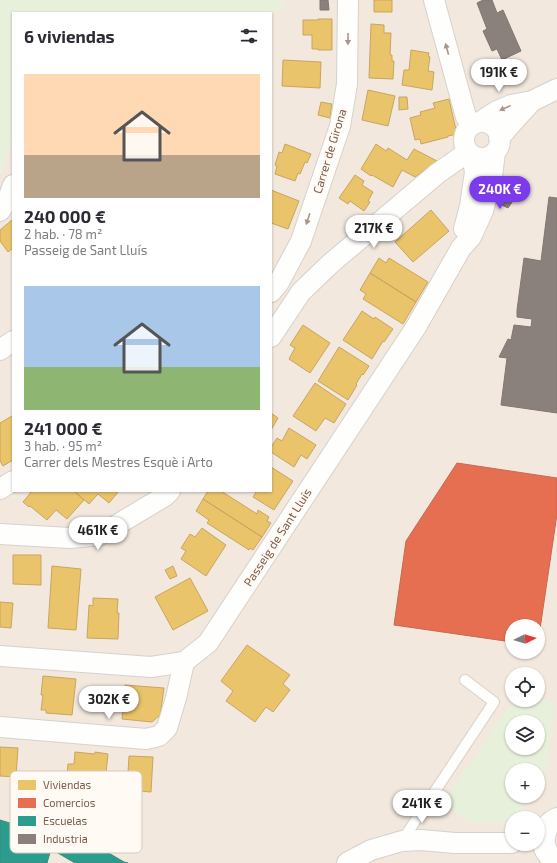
<!DOCTYPE html>
<html lang="es">
<head>
<meta charset="utf-8">
<style>
	:root { --surface:#fff; --page:#f2f2f3; --text:#2b2b33; --muted:#7c7c81; --accent:#7c3aed }
	body { margin:0; font-family:"Exo 2",sans-serif; background:var(--page); color:var(--text); height:100vh; display:flex; flex-direction:column; font-size:15px; white-space:nowrap }
	* { box-sizing:border-box; margin:0 }
	p { font-size:13px; color:var(--muted) }
	.icon { flex:none; width:22px; height:22px; fill:none; stroke:currentColor; stroke-width:2; stroke-linecap:round; stroke-linejoin:round }
	.map { position:relative; flex:1; overflow:hidden }
	.panel { position:absolute; left:12px; top:12px; width:260px; height:480px; display:flex; flex-direction:column; background:var(--surface); border-radius:0px; box-shadow:0 1px 3px #0004 }
	.panel>* { flex:none }
	.needle { width:26px; rotate:85deg }
	.fabs { position:absolute; left:505px; top:619px; display:grid; gap:8px }
	.fabs a { display:grid; place-items:center; width:40px; height:40px; border-radius:50%; background:var(--surface); box-shadow:0 1px 3px #0004; font-size:20px }
	.price { position:absolute; translate:-50% -34px; padding:0 9px; border-radius:14px; background:#fff; color:#222; font-size:13px; line-height:26px; filter:drop-shadow(0 1px 2px #0008) }
	.price::after { content:''; position:absolute; left:50%; top:24px; width:12px; height:9px; margin-left:-6px; background:inherit; clip-path:polygon(0 0,100% 0,50% 100%) }
	.price.on { background:var(--accent); color:#fff }
	ul { padding:0; list-style:none }
	li { display:grid; align-content:center; gap:8px; height:212px; padding:0 12px }
	li span { display:grid; place-items:center; height:124px; border-radius:0px; color:#555 }
	li>.icon { margin-inline-start:auto }
	span .icon { width:72px; height:72px; fill:#fffc; stroke-width:1 }
	li b { font-size:17px }
	h2 { display:flex; justify-content:space-between; align-items:center; height:48px; padding:0 12px; font-size:17px }
	.map>svg:first-child { display:block }
</style>
</head>
<body>
<div class="map">
<svg width="557" height="863" viewBox="0 0 557 863">
	<rect width="100%" height="100%" fill="#f9f5f0"/>
	<!-- residential -->
	<path fill="#f2e8de" fill-rule="evenodd" d="M 278,0 L 557,0 L 557,863 L 0,863 L 0,175 L 13,134 L 13,491 L 271,491 L 271,13 L 267,13 L 285,8 ZM 512,626 L 538,626 L 538,652 L 512,652 ZM 512,674 L 538,674 L 538,700 L 512,700 ZM 512,722 L 538,722 L 538,748 L 512,748 ZM 512,770 L 538,770 L 538,796 L 512,796 ZM 512,818 L 538,818 L 538,844 L 512,844 Z"/>
	<!-- green -->
	<path fill="#e7f0db" fill-rule="evenodd" d="M 0,0 L 278,0 L 285,8 L 267,13 L 13,13 L 13,134 L 0,175 Z
		M 538,699 L 555,702 L 546,774 L 538,785 L 538,770 L 512,770 L 512,796 L 531,796 L 516,818 L 512,818 L 512,821 L 473,824 L 443,803 L 514,700 ZM 512,722 L 538,722 L 538,748 L 512,748 Z"/>
	<!-- homes -->
	<path fill="#e9c46a" stroke="#c8a561" d="M 374,0 L 392,0 L 392,12 L 374,12 Z
		M 318,19 L 332,19 L 332,50 L 318,50 L 318,49 L 312,49 L 312,35 L 303,35 L 303,20 L 318,20 Z
		M 371,24 L 384,25 L 384,33 L 391,33 L 390,55 L 392,55 L 392,61 L 394,61 L 393,79 L 369,78 Z
		M 411,50 L 429,53 L 428,56 L 430,57 L 428,71 L 434,72 L 432,90 L 402,85 L 404,70 L 409,70 Z
		M 283,60 L 321,62 L 320,88 L 282,86 Z
		M 368,90 L 395,96 L 388,126 L 362,120 Z
		M 399,97 L 407,97 L 408,109 L 399,110 Z
		M 449,99 L 457,134 L 448,136 L 448,137 L 421,144 L 420,139 L 415,140 L 410,118 L 421,115 L 420,112 L 435,108 L 433,103 Z
		M 321,102 L 332,104 L 330,118 L 318,115 Z
		M 285,144 L 311,154 L 307,163 L 305,162 L 300,174 L 298,173 L 295,181 L 275,174 L 277,166 L 275,165 L 279,152 L 282,153 Z
		M 376,144 L 386,151 L 388,148 L 407,160 L 414,149 L 437,161 L 415,177 L 402,170 L 393,187 L 372,175 L 371,176 L 361,169 Z
		M 355,175 L 364,181 L 362,185 L 373,192 L 368,201 L 370,202 L 364,211 L 350,201 L 348,204 L 339,198 Z
		M 271,190 L 299,201 L 288,229 L 271,223 Z
		M 431,210 L 449,231 L 413,262 L 395,242 Z
		M 12,220 L 13,222 L 13,248 L 8,252 L 0,241 L 0,230 Z
		M 379,258 L 386,263 L 389,258 L 428,282 L 416,302 L 370,273 Z
		M 370,273 L 416,302 L 403,324 L 363,299 L 366,294 L 360,290 Z
		M 362,311 L 374,319 L 375,317 L 393,329 L 384,342 L 383,341 L 372,359 L 343,340 Z
		M 303,325 L 330,343 L 310,373 L 289,359 L 295,348 L 290,345 Z
		M 339,347 L 369,366 L 363,375 L 362,374 L 356,384 L 357,385 L 348,400 L 318,381 Z
		M 315,383 L 346,404 L 334,423 L 325,418 L 316,431 L 293,416 Z
		M 271,413 L 278,418 L 271,430 Z
		M 12,416 L 13,418 L 13,460 L 3,466 L 0,461 L 0,423 Z
		M 289,428 L 316,445 L 307,459 L 301,455 L 294,467 L 271,452 L 271,447 L 277,438 L 282,441 Z
		M 271,467 L 293,481 L 274,510 L 253,497 L 256,492 L 254,491 L 271,491 Z
		M 32,491 L 74,491 L 84,500 L 67,519 L 56,510 L 47,520 L 30,506 L 29,507 L 23,502 Z
		M 74,491 L 119,491 L 109,503 L 98,494 L 89,504 Z
		M 208,491 L 217,491 L 218,492 L 221,491 L 257,514 L 258,510 L 269,517 L 267,521 L 271,523 L 262,537 L 203,499 Z
		M 203,499 L 262,537 L 253,550 L 250,548 L 249,550 L 207,523 L 209,520 L 196,511 Z
		M 202,528 L 226,545 L 206,576 L 181,559 L 186,551 L 181,548 L 190,534 L 195,537 Z
		M 13,555 L 41,555 L 41,585 L 13,584 Z
		M 52,566 L 81,569 L 76,630 L 48,628 Z
		M 173,566 L 177,576 L 170,579 L 165,570 Z
		M 190,578 L 208,611 L 173,630 L 155,597 Z
		M 93,598 L 118,599 L 117,613 L 119,613 L 118,639 L 87,638 L 89,605 L 93,606 Z
		M 0,602 L 13,603 L 11,628 L 0,627 Z
		M 247,645 L 290,675 L 283,684 L 290,690 L 273,712 L 266,707 L 255,722 L 226,701 L 233,691 L 221,681 Z
		M 43,676 L 76,679 L 72,715 L 46,713 L 46,710 L 41,710 L 43,695 L 41,695 Z
		M 125,685 L 164,688 L 161,709 L 160,715 L 152,722 L 122,719 Z
		M 0,747 L 18,748 L 16,777 L 0,776 Z
		M 75,752 L 95,754 L 95,752 L 108,754 L 105,783 L 86,782 L 86,784 L 66,782 L 68,764 L 74,764 Z
		M 129,756 L 153,757 L 151,792 L 127,790 Z"/>
	<!-- shops -->
	<path fill="#e76f51" stroke="#c66950" d="M 457,463 L 557,478 L 557,514 L 540,629 L 538,628 L 538,626 L 512,626 L 512,642 L 394,625 L 406,541 Z"/>
	<!-- schools -->
	<path fill="#2a9d8f" stroke="#428a7b" d="M 20,801 L 124,862 L 128,863 L 75,863 L 51,849 L 47,863 L 0,863 L 0,820 L 13,824 Z"/>
	<!-- industry -->
	<path fill="#8a817c" stroke="#85766e" d="M 320,0 L 328,0 L 329,10 L 320,10 Z
		M 483,0 L 492,0 L 497,13 L 503,10 L 521,51 L 502,60 L 497,49 L 492,51 L 483,31 L 487,29 L 477,3 Z
		M 502,182 L 516,187 L 514,192 L 517,195 L 508,208 L 496,202 Z
		M 549,197 L 557,198 L 557,413 L 501,405 L 507,358 L 499,357 L 508,339 L 511,340 L 514,325 L 531,327 L 532,319 L 517,317 L 517,310 L 524,258 L 541,261 Z"/>
	<g fill="none" stroke-linecap="round" stroke-linejoin="round">
		<!-- service casing -->
		<g stroke="#d7d1cb" stroke-width="12">
			<path id="service" d="M 402,841 L 494,702 L 465,680"/>
		</g>
		<!-- minor casing -->
		<g stroke="#d7d1cb" stroke-width="22">
			<path id="minor" d="M 434,0 L 466,117 L 473,125
				M 480,122 L 497,111 L 511,105 L 532,101 L 557,89
				M464 140a18 18 0 1 1 36 0a18 18 0 1 1-36 0Z
				M 499,138 L 512,123 L 532,101
				M 0,211 L 8,199 L 13,185
				M 464,229 L 470,206 L 475,172 L 472,156
				M 271,292 L 278,284 L 301,241 L 340,126 L 347,84 L 348,0
				M 271,337 L 301,292 L 330,264 L 438,173 L 468,152
				M 0,350 L 13,341
				M 0,489 L 13,481
				M 0,534 L 70,538 L 100,535 L 165,496 L 170,491
				M 0,656 L 151,667 L 184,662 L 208,643 L 416,327 L 461,248 L 471,237 L 483,211 L 492,177 L 495,152
				M 0,727 L 146,739 L 159,736 L 167,728 L 176,698 L 184,662
				M 347,863 L 350,861 L 371,850 L 402,841 L 421,840 L 455,843 L 512,843"/>
		</g>
		<!-- tertiary casing -->
		<g stroke="#d7d1cb" stroke-width="24">
			<path id="tertiary" d="M 557,819 C 545,824 540,841 547,852 C 550,856 553,859 557,861"/>
		</g>
		<!-- service -->
		<use href="#service" stroke="#fefefd" stroke-width="10"/>
		<!-- minor -->
		<use href="#minor" stroke="#fefefd" stroke-width="20"/>
		<!-- tertiary -->
		<use href="#tertiary" stroke="#fefefd" stroke-width="22"/>
	</g>
	<!-- one-way arrows -->
	<defs><path id="oneway-solid" d="M-6-.8H1V-3.2L6.5 0L1 3.2V.8H-6Z"/></defs>
	<g fill="#a8958b">
		<use href="#oneway-solid" transform="translate(348 39) rotate(91)"/>
		<use href="#oneway-solid" transform="translate(447 49) rotate(-105)"/>
		<use href="#oneway-solid" transform="translate(505 108) rotate(156)"/>
		<use href="#oneway-solid" transform="translate(308 219) rotate(108)"/>
	</g>
	<g text-anchor="middle" dominant-baseline="central" stroke-width="4" stroke-linejoin="round" paint-order="stroke">
		<!-- street labels -->
		<g font-size="12" fill="#7a5c4d" stroke="#fffaf3">
			<text transform="translate(329 151) rotate(-73)">Carrer de Girona</text>
			<text transform="translate(277 537) rotate(-57)">Passeig de Sant Lluís</text>
		</g>
	</g>
	<!-- legend -->
	<rect x="10" y="771" width="132" height="82" rx="6" fill="#fffaf3" stroke="#d7cbc1" stroke-width="1"/>
	<rect x="18" y="780" width="18" height="10" fill="#e9c46a"/>
	<rect x="18" y="798" width="18" height="10" fill="#e76f51"/>
	<rect x="18" y="816" width="18" height="10" fill="#2a9d8f"/>
	<rect x="18" y="834" width="18" height="10" fill="#8a817c"/>
	<g font-size="11" fill="#7a5c4d">
		<text x="43" y="789">Viviendas</text>
		<text x="43" y="807">Comercios</text>
		<text x="43" y="825">Escuelas</text>
		<text x="43" y="843">Industria</text>
	</g>
</svg>
<div class="fabs">
<a><svg class="needle" viewBox="-14 -14 28 28"><path d="M0-13l5 13h-10z" fill="#e53935"/><path d="M0 13l5-13h-10z" fill="#7c7c81"/></svg></a>
<a><svg class="icon" aria-label="locate" viewBox="0 0 24 24"><circle cx="12" cy="12" r="6"/><path d="M12 2v4M12 18v4M2 12h4M18 12h4"/></svg></a>
<a><svg class="icon" aria-label="layers" viewBox="0 0 24 24"><path d="M12 4l9 5-9 5-9-5zM3 14l9 5 9-5"/></svg></a>
<a>+</a>
<a>−</a>
</div>
<b class="price" style="left:499px;top:93px">191K €</b>
<b class="price on" style="left:500px;top:210px">240K €</b>
<b class="price" style="left:374px;top:249px">217K €</b>
<b class="price" style="left:98px;top:551px">461K €</b>
<b class="price" style="left:109px;top:720px">302K €</b>
<b class="price" style="left:422px;top:824px">241K €</b>
<section class="panel">
<h2>6 viviendas<svg class="icon" aria-label="filters" viewBox="0 0 24 24"><path d="M4 7h16M4 17h16"/><circle cx="9" cy="7" r="2"/><circle cx="15" cy="17" r="2"/></svg></h2>
<ul>
<li><span style="background:linear-gradient(#ffd9b3 65%,#b9a48a 0)"><svg class="icon" aria-label="home" viewBox="0 0 24 24"><path d="M3 11l9-7 9 7M6 9v11h12V9"/></svg></span><div><b>240 000 €</b><p>2 hab. · 78 m²</p><p>Passeig de Sant Lluís</p></div></li>
<li><span style="background:linear-gradient(#a9c7e8 65%,#8fb573 0)"><svg class="icon" aria-label="home" viewBox="0 0 24 24"><path d="M3 11l9-7 9 7M6 9v11h12V9"/></svg></span><div><b>241 000 €</b><p>3 hab. · 95 m²</p><p>Carrer dels Mestres Esquè i Arto</p></div></li>
</ul>
</section>
</div>
</body>
</html>
